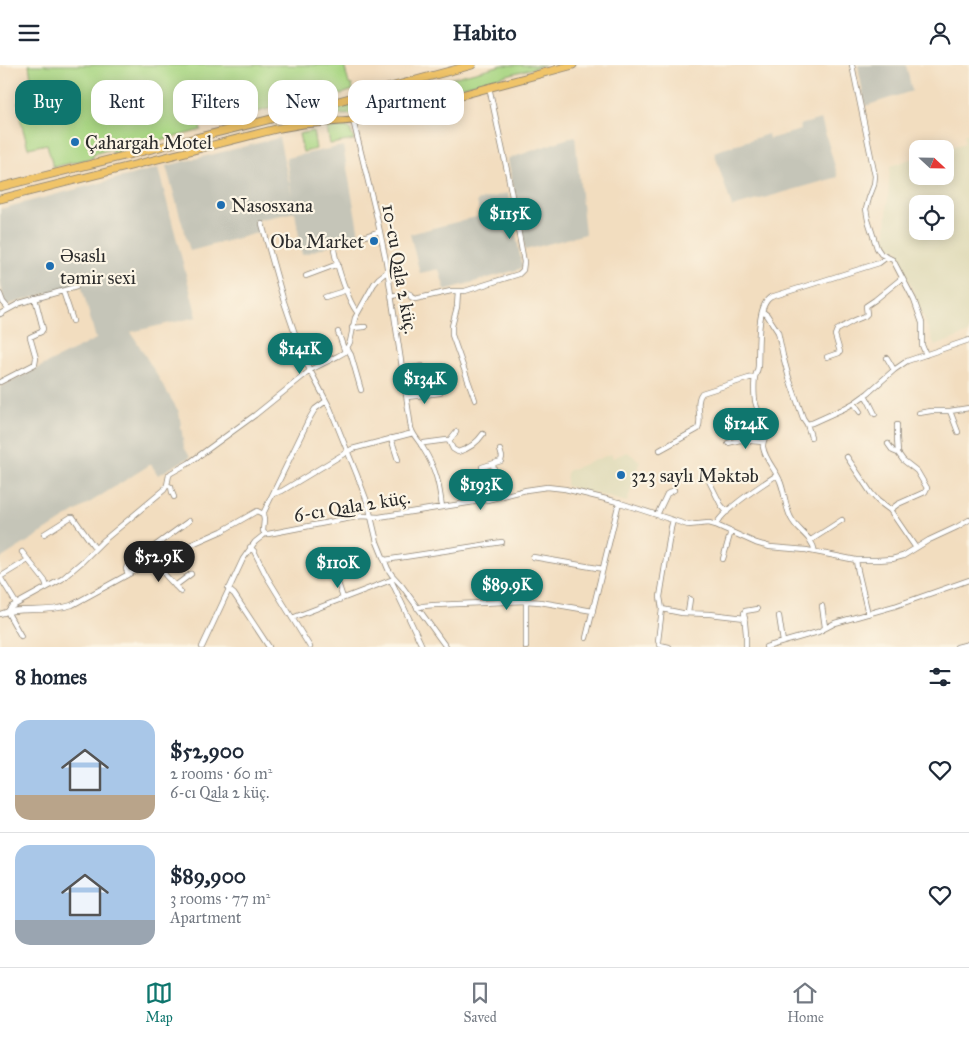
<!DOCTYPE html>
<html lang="en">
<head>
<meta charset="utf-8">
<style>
	:root { --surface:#fff; --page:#f6f6f7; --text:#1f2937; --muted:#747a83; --line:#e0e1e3; --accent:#0f766e }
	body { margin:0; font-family:"IM FELL Great Primer",serif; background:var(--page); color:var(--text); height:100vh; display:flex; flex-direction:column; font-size:19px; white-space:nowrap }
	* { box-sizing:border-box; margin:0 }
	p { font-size:16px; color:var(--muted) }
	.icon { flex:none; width:28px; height:28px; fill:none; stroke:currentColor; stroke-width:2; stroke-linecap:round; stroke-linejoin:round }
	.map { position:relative; height:582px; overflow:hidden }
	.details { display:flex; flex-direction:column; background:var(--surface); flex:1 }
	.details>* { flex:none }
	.top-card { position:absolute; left:15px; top:15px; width:500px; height:45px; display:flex; gap:10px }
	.needle { width:32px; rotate:112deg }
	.tools { position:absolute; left:909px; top:75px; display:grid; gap:10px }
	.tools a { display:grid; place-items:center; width:45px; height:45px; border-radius:10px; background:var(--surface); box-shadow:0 2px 12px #0003; font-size:25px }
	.price { position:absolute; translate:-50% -42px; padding:0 11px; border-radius:18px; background:var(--accent); color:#fff; font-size:16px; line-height:32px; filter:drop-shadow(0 1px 2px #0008) }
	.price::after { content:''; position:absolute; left:50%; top:30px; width:15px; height:11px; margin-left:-8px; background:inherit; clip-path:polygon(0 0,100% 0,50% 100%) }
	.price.selected { background:#222; color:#fff }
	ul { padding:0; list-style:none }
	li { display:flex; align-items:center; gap:15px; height:125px; padding:0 15px }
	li+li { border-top:1px solid var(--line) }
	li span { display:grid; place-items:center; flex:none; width:140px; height:100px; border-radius:15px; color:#555 }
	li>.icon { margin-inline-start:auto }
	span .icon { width:60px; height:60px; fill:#fffc; stroke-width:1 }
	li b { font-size:21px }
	h2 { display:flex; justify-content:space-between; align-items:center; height:60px; padding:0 15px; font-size:21px }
	.chip { padding:0 18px; border-radius:15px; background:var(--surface); box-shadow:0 2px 12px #0003; font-size:18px; line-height:45px }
	.chip.selected { background:var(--accent); color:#fff }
	header { display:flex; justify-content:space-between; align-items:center; height:65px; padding:0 15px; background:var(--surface); font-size:22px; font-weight:700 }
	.dock { display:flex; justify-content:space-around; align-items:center; height:70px; border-top:1px solid var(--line); background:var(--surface); font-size:14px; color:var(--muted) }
	.dock a { display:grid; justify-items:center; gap:2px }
	.dock .selected { color:var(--accent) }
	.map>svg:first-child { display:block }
</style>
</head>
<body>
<header><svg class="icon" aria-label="menu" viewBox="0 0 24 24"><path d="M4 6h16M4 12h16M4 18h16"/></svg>Habito<svg class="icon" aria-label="person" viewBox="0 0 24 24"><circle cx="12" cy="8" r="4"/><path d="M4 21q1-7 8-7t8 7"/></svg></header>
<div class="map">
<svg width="969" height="582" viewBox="0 0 969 582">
	<rect width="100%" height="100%" fill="#fcf5e5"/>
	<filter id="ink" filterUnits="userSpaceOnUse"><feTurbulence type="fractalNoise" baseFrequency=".02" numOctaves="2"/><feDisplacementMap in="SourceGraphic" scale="10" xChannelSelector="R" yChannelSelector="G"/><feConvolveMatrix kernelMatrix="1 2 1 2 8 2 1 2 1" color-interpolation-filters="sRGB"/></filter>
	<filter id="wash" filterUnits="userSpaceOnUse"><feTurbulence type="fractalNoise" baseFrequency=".0096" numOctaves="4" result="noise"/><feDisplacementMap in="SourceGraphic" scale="20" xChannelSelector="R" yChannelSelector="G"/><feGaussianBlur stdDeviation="1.12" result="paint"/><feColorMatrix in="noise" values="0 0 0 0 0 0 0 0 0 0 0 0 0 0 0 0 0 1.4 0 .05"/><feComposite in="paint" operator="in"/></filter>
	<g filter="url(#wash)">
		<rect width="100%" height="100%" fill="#f2ddbf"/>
		<!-- built -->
		<path fill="#e1dcba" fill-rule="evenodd" d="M 969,68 L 969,268 L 935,281 L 899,191 L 899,185 L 885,182 L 890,101 L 917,92 L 918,111 L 945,111 L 945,84 L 965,78 L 964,70 ZM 918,139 L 945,139 L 945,166 L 918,166 Z
			M 627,387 L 640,396 L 627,437 L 566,421 L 567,406 L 611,389 L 613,393 Z"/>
		<!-- industrial -->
		<path fill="#c5c5b8" d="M 858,0 L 906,0 L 912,26 L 865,41 Z
			M 821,54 L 838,112 L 732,142 L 714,87 L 768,69 L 769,74 L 801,65 L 800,60 Z
			M 575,71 L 585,169 L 525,185 L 508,94 Z
			M 279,73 L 292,131 L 286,93 L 343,81 L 359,170 L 302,190 L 295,147 L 258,155 L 261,167 L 190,186 L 166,101 Z
			M 158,103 L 197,252 L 131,267 L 179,347 L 184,382 L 190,392 L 158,410 L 151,399 L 0,494 L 0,322 L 96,274 L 81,219 L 7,240 L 4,236 L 0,215 L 0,144 Z
			M 508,128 L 522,201 L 520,204 L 445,225 L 439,204 L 420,208 L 410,169 L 480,151 L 477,136 Z"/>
		<!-- green -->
		<path fill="#a9d683" stroke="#6a8057" d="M 29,0 L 344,0 L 349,19 L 352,20 L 353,25 L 325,35 L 307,33 L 243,51 L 236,50 L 200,59 L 201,65 L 141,81 L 140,77 L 121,81 L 122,86 L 112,88 L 111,84 L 93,89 L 93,93 L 53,102 L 47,79 L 28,83 L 19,49 L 20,39 L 17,38 L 32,19 Z
			M 502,0 L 545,0 L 401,38 L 395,37 L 394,31 L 399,27 Z
			M 387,29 L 387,37 L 391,43 L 365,49 L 334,50 L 289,56 L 288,54 Z
			M 347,62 L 350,64 L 354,75 L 330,79 L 327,63 Z
			M 313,66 L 316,84 L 303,87 L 299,69 Z"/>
	</g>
	<g filter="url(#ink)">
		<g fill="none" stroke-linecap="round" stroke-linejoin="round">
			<!-- minor casing -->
			<g stroke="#8e8475" stroke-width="6">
				<path id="minor" d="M 852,0 L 875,111 L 874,120 L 869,133 L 866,144 L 868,155 L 877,183 L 881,189 L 893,195 L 914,235 L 922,258 L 922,280 L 926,290
					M 353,55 L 377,153 L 386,196 L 411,363 C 413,371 419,375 423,383 C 436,404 439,418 442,442
					M 262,159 L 284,237 L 303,292 L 330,343 L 357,410 L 368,439 L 377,477 L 388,504 L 392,510 L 402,521 L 446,582
					M 306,211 L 338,199
					M 63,226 L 73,256
					M 458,226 L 457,242 L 452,261 L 452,270 L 475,335
					M 0,229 L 3,237 L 9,244
					M 391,231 L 407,228 L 410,229 L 411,232 L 415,234 L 451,226 L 465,226 L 519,209 L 523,205 L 524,197 L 508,110 L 489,22
					M 325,232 L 347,225
					M 357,247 C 348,236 337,201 334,185 L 337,181 L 380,166
					M 763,247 L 767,250 L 778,267 L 783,291 L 789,313 L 803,353 L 807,359 L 812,358 L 843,344 L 854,338 L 868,328 L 894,305 L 907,296 L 969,275
					M 0,249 L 20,238 L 76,222
					M 352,263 L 365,262
					M 338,267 L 345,287
					M 347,283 L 351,290 L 361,325
					M 827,292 L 839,288 L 840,287 L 835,270 L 837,265 L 853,256 L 865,251 L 867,249 L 866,241 L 875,235 L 902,213
					M 887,293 L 894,305
					M 402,305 L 422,301
					M 0,317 L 35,299 L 36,293 L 30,272 L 41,267 L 43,264 L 35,233
					M 865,330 L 869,337 L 875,349
					M 407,332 L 440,328
					M 854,338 L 860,347
					M 950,346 L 958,367
					M 919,348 L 931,346 L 950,346 L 969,343
					M 807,359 L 811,372
					M 391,373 L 398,395
					M 449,376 L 456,367
					M 728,378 L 740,375 L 763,377
					M 888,379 L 893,386 L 898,388
					M 421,380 L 424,378 L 447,375 L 449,376 L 453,384 L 458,387 C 468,384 477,378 483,369
					M 660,385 L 698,364 C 703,353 694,338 702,328 L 749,313 L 755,312
					M 847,392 L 871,428 L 878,436 L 890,445 L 916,483
					M 493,399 L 499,432
					M 482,402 L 501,396 L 502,392 L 500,385
					M 708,414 L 721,440 L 727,447
					M 167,420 L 171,422 L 172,427 L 174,432
					M 273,429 L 282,426 L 352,384 L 413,368
					M 890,445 L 898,439 L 925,427 L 927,423 L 917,406 L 903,395 L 898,388 L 897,373 L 897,360
					M 263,449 L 308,356 L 315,344 L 326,336
					M 657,450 L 667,429 L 674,425
					M 716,460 C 722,445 763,419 777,410
					M 44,469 L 71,452 L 73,452 L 95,483
					M 811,475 L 842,455
					M 250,482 L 254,486 L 267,512 L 310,582
					M 22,487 L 45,516 L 47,522
					M 815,487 C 813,472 797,466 791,453 C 785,442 785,428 780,416 C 776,405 765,395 763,382 C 762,377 766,373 766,368 C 766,356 756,346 755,335 C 754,330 754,317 755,312 C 756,308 758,305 758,301 C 759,285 756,240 771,232 L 879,198 L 887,192
					M 533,492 L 603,504
					M 723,494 L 731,466
					M 154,495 L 166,511 L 181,527
					M 385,495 L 502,477
					M 856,495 L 857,502 L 868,549
					M 333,503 L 343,533
					M 128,509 L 126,504 L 127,501 L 189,456
					M 0,512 L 28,495
					M 0,512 L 16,538
					M 393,514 L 391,515 L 422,581
					M 175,521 L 191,509
					M 228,524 L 234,529 L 269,582
					M 526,536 L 526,582
					M 822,541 L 825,562
					M 417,543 L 423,541 L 435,540 L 526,536 L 540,537 L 593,546
					M 662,544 L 682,548 L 710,549 L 745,553
					M 688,548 L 690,534
					M 0,549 C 10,545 21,545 32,545 C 45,545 59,544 72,540 L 149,498 L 222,466 L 257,446 L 263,449 L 264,455 L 263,466 L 265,469 L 268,469 L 361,451 L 379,452 L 487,435 L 526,425 L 547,422 L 565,424 L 614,436 L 688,460 L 709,458 L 716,460 L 756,478 L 770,482 L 806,485 L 856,495 L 877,495 L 892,494 L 903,491 L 929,475 L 957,462 L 969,455
					M 779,551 L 783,577
					M 292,553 L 391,515
					M 21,571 L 9,550 L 8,546 L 11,542 L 62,514 L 83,496 L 103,476 L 164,425 L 167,420 L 169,410 L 171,408 L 189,398 L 255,350 L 312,304 L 338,291 L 345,287 L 350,277 L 355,253 L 374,219 L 379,213 L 388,206
					M 586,573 L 619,437
					M 202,582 L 243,494 L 255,477 L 265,469
					M 669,582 L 660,580 L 658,576 L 662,544 L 660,532 L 671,463 L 673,455
					M 746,582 L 746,569 L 744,548 L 745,546 L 757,544
					M 766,582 L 818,567 L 835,558 L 895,541 L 969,515
					M 957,582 L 969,579"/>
			</g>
			<!-- primary casing -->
			<g stroke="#8e8475" stroke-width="9">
				<path id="primary" d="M 404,22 C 396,25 389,27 391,37 L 396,41 L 416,39
					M 0,122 L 287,50 L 472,0
					M 0,134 L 280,63 L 303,59 L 353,55 L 384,51 L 573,0"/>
			</g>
			<!-- minor -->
			<use href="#minor" stroke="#fff" stroke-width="4.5"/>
			<!-- primary -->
			<use href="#primary" stroke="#f0c469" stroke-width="7"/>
		</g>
	</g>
	<!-- markers -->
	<g fill="#1f6fb2" stroke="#fcf5e5" stroke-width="2">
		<circle cx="75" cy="77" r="5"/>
		<circle cx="221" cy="140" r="5"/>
		<circle cx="374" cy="176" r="5"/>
		<circle cx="50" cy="201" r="5"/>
		<circle cx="621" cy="410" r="5"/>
	</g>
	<g text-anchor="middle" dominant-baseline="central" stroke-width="4.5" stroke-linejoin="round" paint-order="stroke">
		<!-- poi labels -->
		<g font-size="19" fill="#2b2b2b" stroke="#fcf5e5" text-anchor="start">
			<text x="85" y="77">Çahargah Motel</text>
			<text x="231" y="140">Nasosxana</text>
			<text x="364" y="176" text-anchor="end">Oba Market</text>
			<text x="60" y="190">Əsaslı<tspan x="60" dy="22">təmir sexi</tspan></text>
			<text x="631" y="410">323 saylı Məktəb</text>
		</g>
		<!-- street labels -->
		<g font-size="19" fill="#2b2b2b" stroke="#fcf5e5">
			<text transform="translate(400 204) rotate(80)">10-cu Qala 2 küç.</text>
			<text transform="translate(352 441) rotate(-9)">6-cı Qala 2 küç.</text>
		</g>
	</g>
</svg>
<div class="tools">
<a><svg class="needle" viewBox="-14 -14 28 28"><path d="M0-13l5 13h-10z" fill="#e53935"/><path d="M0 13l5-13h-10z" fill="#747a83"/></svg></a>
<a><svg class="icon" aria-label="locate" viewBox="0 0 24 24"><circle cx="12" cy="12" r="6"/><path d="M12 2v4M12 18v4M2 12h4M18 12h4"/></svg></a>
</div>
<b class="price" style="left:510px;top:175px">$115K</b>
<b class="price" style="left:300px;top:310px">$141K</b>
<b class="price" style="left:425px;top:340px">$134K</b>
<b class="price" style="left:746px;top:385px">$124K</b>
<b class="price" style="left:481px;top:446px">$193K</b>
<b class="price selected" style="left:159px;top:518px">$52.9K</b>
<b class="price" style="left:338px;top:524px">$110K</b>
<b class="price" style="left:507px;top:546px">$89.9K</b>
<div class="top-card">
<a class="chip selected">Buy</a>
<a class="chip">Rent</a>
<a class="chip">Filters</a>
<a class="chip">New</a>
<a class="chip">Apartment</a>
</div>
</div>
<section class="details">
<h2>8 homes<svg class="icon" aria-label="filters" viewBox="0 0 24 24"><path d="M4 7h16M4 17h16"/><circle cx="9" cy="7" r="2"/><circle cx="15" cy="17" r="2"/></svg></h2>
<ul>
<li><span style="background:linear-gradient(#a9c7e8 75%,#b9a48a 0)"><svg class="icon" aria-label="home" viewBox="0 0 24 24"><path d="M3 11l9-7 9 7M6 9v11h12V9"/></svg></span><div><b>$52,900</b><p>2 rooms · 60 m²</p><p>6-cı Qala 2 küç.</p></div><svg class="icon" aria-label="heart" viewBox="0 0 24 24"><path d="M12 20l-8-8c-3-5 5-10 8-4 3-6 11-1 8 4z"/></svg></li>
<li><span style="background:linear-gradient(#a9c7e8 75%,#9aa5b1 0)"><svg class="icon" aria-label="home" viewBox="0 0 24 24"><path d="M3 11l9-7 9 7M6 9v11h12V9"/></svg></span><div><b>$89,900</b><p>3 rooms · 77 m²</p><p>Apartment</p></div><svg class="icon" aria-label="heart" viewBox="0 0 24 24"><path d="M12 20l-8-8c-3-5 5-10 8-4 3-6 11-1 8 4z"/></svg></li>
</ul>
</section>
<nav class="dock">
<a class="selected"><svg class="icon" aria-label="map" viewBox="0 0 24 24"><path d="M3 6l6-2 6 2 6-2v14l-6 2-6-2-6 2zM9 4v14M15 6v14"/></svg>Map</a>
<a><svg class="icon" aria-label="saved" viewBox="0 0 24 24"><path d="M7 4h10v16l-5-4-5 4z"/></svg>Saved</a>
<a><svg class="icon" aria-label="home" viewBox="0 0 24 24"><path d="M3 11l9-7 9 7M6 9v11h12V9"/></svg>Home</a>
</nav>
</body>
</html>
